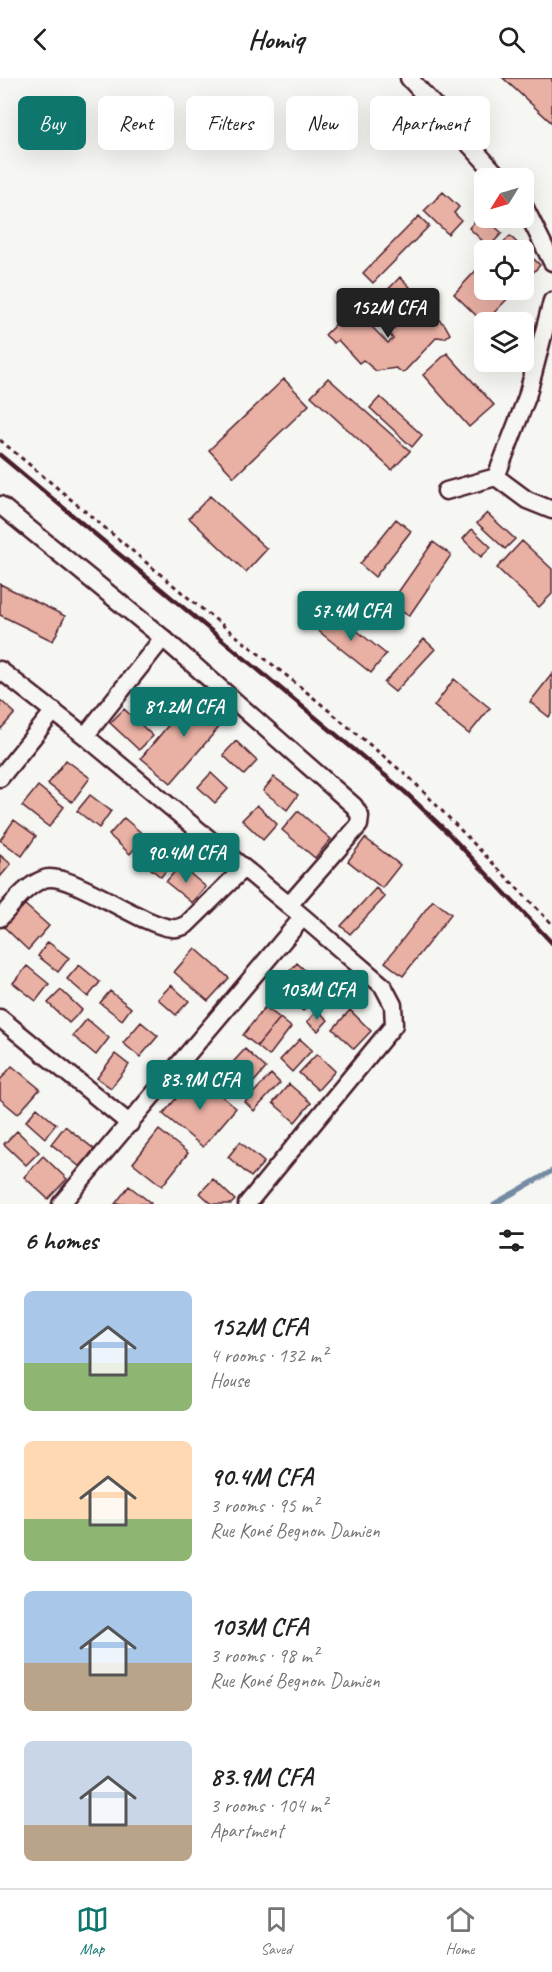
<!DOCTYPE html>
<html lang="en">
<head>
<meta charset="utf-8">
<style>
	:root { --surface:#fff; --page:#f2f2f2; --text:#222; --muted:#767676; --line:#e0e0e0; --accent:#0f766e }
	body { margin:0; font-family:Caveat,sans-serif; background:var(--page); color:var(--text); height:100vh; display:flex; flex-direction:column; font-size:22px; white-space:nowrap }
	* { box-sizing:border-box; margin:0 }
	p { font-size:20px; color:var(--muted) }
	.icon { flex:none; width:33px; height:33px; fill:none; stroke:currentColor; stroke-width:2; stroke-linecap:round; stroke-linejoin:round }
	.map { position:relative; height:1126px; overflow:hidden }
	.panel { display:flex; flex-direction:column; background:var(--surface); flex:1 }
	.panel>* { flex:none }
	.guide { position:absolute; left:18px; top:18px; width:516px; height:54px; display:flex; gap:12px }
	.needle { width:39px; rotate:233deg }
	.tools { position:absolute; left:474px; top:90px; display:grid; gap:12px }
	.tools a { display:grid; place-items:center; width:60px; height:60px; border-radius:9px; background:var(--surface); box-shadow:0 6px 24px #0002; font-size:30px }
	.price { position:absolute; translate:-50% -51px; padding:0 14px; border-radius:6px; background:var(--accent); color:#fff; font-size:20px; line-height:39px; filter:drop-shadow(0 2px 3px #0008) }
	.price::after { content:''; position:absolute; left:50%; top:36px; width:18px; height:14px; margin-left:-9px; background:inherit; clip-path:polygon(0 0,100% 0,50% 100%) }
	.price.active { background:#222; color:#fff }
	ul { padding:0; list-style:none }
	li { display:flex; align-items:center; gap:18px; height:150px; padding:0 24px }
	li span { display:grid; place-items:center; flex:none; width:168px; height:120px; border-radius:9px; color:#555 }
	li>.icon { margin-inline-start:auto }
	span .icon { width:72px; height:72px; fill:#fffc; stroke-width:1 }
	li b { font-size:26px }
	h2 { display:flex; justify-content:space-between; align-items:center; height:72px; padding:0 24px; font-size:26px }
	.pill { padding:0 21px; border-radius:9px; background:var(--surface); box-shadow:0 6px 24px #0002; font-size:21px; line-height:54px }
	.pill.active { background:var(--accent); color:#fff }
	header { display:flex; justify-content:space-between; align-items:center; height:78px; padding:0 24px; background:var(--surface); font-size:27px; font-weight:600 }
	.menu { display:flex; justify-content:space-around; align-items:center; height:84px; border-top:2px solid var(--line); background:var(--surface); font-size:16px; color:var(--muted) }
	.menu a { display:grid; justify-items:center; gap:3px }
	.menu .active { color:var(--accent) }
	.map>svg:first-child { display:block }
</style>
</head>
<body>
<header><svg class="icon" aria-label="back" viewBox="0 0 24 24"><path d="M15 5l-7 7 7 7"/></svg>Homiq<svg class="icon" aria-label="search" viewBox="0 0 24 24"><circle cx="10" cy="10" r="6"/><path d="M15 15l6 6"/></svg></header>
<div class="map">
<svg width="552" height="1126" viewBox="0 0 552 1126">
	<rect width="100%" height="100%" fill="#f6f6f2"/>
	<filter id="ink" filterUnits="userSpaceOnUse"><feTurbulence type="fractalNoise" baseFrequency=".0167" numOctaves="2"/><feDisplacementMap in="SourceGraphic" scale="12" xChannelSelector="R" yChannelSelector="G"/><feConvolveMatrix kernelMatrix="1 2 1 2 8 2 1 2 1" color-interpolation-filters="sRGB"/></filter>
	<g filter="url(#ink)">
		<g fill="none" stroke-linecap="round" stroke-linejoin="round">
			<!-- stream -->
			<path stroke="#758ba3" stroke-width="5" d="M 494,1126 L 552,1093"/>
		</g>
		<!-- building -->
		<path fill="#e9b0a4" stroke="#4a1f2b" stroke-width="1.5" d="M 503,0 L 552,0 L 552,45 Z
			M 443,114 L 459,129 L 454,135 L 461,142 L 448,156 L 424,133 Z
			M 481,136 L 502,155 L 489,169 L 469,150 Z
			M 419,138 L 429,148 L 373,205 L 363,195 Z
			M 510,158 L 540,187 L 524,204 L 524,172 L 496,172 Z
			M 484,184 L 484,212 L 516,212 L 484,245 L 454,216 Z
			M 400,199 L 410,209 L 390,229 L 381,219 Z
			M 423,228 L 445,247 L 450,256 L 445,260 L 437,259 L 403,295 L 396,290 L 376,293 L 363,282 L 359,285 L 338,262 L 334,265 L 325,257 L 349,233 L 356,238 L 363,232 L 371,241 L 368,245 L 388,265 L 393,261 L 389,255 L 412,234 L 415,237 Z
			M 447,275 L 494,327 L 469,349 L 423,297 Z
			M 328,300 L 410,373 L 392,392 L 311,318 Z
			M 284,301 L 309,327 L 234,399 L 209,372 Z
			M 380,319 L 422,357 L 412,369 L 370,330 Z
			M 210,418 L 267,471 L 246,494 L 189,440 Z
			M 487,435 L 515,461 L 505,471 L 477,445 Z
			M 396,441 L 411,453 L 375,499 L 360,486 Z
			M 472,451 L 491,469 L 481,479 L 463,461 Z
			M 522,463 L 552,491 L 552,516 L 539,529 L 497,490 Z
			M 433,464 L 451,477 L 409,538 L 390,526 Z
			M 0,506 L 65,538 L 53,563 L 0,537 Z
			M 331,532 L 386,576 L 371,595 L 316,551 Z
			M 424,561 L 435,571 L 395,614 L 384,605 Z
			M 552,596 L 552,634 L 549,639 L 530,624 Z
			M 454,601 L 490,630 L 469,656 L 434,628 Z
			M 196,614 L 227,640 L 171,705 L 141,680 Z
			M 0,622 L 15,635 L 0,652 Z
			M 124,631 L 153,658 L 139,672 L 110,645 Z
			M 236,663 L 257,683 L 244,697 L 223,677 Z
			M 66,682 L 90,700 L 72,724 L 48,706 Z
			M 211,695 L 228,711 L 215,725 L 198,709 Z
			M 274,699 L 298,717 L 287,732 L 263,713 Z
			M 38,708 L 64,729 L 49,749 L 22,728 Z
			M 90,717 L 111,733 L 99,750 L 77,733 Z
			M 257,727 L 277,746 L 263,762 L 242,742 Z
			M 298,733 L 331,761 L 315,780 L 282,752 Z
			M 124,740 L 145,758 L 130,776 L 109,757 Z
			M 14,742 L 36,758 L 22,778 L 0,762 Z
			M 365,760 L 400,787 L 382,810 L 348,783 Z
			M 153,764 L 175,781 L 161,799 L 140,782 Z
			M 0,777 L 11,786 L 0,799 Z
			M 180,787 L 206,809 L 192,825 L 166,804 Z
			M 376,810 L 385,819 L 350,856 L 341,848 Z
			M 433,822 L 451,836 L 403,898 L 385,884 Z
			M 24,826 L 49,848 L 28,872 L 4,849 Z
			M 48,864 L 69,880 L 58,894 L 38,878 Z
			M 195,870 L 229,900 L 208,923 L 174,894 Z
			M 297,885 L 324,910 L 303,933 L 276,908 Z
			M 79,887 L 100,904 L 88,919 L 67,901 Z
			M 27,888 L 49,906 L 36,923 L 13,905 Z
			M 171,907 L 189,923 L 176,937 L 158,921 Z
			M 61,912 L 82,932 L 69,945 L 48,925 Z
			M 110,913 L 131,930 L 122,942 L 100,925 Z
			M 265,929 L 280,940 L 257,968 L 243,957 Z
			M 317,932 L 328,942 L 318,953 L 307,944 Z
			M 350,932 L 371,953 L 354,971 L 333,951 Z
			M 280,940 L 291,949 L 269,978 L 257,968 Z
			M 87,941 L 109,960 L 96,977 L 73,958 Z
			M 141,944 L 158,958 L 140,979 L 123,965 Z
			M 300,961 L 312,972 L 292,994 L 280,982 Z
			M 245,971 L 266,990 L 246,1013 L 225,993 Z
			M 115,976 L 129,987 L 111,1010 L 97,1000 Z
			M 317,976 L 335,993 L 318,1012 L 299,995 Z
			M 12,988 L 40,1011 L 18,1036 L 0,1021 L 0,1002 Z
			M 271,996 L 280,1005 L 254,1033 L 245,1024 Z
			M 196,997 L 236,1030 L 203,1069 L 163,1036 Z
			M 289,1006 L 311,1025 L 295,1044 L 273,1025 Z
			M 37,1030 L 56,1046 L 45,1060 L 26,1043 Z
			M 65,1048 L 94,1071 L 80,1089 L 51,1066 Z
			M 159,1052 L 188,1075 L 162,1108 L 133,1085 Z
			M 17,1053 L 39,1074 L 26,1087 L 4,1066 Z
			M 240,1064 L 264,1084 L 251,1099 L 228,1079 Z
			M 43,1078 L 67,1101 L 48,1121 L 24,1099 Z
			M 213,1101 L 235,1122 L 231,1126 L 212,1126 L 200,1115 Z
			M 129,1108 L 151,1125 L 150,1126 L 115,1126 Z"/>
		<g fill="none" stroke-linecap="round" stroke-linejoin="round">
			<!-- street casing -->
			<g stroke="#4a1f2b" stroke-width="21">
				<path id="street" d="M 409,0 L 500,100
					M 524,128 L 552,184
					M 496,399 L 527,422 L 552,432
					M 446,413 L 496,399 L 527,319 L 552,223
					M 0,427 L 163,560 L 354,728 L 360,738 L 359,747 L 289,827
					M 0,592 L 85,658 L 303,839 L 383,908 L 393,927 L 394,947 L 247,1126
					M 85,658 L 163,560
					M 0,700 L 54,633
					M 0,840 C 13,826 25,808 44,801 C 68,792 142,848 172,850 C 176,851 181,849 186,847 L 244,790
					M 0,940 L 130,1046
					M 61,1126 L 303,839"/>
			</g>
			<!-- path -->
			<path stroke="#4a1f2b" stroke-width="3" stroke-dasharray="4.5 4.5" stroke-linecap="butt" d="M 0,362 L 197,527 L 297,606 L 412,702 L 552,846"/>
			<!-- street -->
			<use href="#street" stroke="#f6f6f2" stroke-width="16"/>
			<!-- rail -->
			<path stroke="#4a1f2b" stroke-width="4.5" d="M 0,377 L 405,714 L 448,755 L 552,865"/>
		</g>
	</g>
</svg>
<div class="tools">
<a><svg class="needle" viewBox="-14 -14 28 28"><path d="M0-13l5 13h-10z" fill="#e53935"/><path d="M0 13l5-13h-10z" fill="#767676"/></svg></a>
<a><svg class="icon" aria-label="locate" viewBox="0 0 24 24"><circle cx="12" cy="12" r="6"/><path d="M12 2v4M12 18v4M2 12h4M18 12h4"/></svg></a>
<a><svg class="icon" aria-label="layers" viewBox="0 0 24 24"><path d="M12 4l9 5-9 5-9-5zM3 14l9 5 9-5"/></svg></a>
</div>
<b class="price active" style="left:388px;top:261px">152M CFA</b>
<b class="price" style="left:351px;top:564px">57.4M CFA</b>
<b class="price" style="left:184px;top:660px">81.2M CFA</b>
<b class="price" style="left:186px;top:806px">90.4M CFA</b>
<b class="price" style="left:317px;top:943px">103M CFA</b>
<b class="price" style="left:200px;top:1033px">83.9M CFA</b>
<div class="guide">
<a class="pill active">Buy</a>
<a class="pill">Rent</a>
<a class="pill">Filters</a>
<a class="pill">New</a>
<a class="pill">Apartment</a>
</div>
</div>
<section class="panel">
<h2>6 homes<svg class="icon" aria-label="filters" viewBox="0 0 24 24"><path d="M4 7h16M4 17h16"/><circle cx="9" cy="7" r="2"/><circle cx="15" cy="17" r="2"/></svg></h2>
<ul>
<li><span style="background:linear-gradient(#a9c7e8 60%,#8fb573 0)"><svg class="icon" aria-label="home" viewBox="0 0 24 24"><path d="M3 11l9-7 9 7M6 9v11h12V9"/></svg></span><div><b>152M CFA</b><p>4 rooms · 132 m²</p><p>House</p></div></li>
<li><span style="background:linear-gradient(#ffd9b3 65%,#8fb573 0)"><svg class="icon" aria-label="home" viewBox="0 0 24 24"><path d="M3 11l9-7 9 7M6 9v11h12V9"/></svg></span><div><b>90.4M CFA</b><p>3 rooms · 95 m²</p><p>Rue Koné Begnon Damien</p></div></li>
<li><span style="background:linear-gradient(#a9c7e8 60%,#b9a48a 0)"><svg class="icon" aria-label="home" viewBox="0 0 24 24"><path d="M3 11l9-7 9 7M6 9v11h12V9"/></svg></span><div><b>103M CFA</b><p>3 rooms · 98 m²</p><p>Rue Koné Begnon Damien</p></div></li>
<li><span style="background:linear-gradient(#c9d6e8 70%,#b9a48a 0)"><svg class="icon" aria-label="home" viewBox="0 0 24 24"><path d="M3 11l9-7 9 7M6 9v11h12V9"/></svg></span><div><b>83.9M CFA</b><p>3 rooms · 104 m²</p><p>Apartment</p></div></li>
</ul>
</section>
<nav class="menu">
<a class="active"><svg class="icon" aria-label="map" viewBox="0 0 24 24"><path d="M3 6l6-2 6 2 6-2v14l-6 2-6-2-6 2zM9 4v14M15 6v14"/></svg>Map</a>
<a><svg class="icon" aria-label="saved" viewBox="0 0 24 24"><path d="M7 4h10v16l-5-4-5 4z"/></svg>Saved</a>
<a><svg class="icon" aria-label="home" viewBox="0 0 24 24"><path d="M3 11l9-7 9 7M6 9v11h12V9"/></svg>Home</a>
</nav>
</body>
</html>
